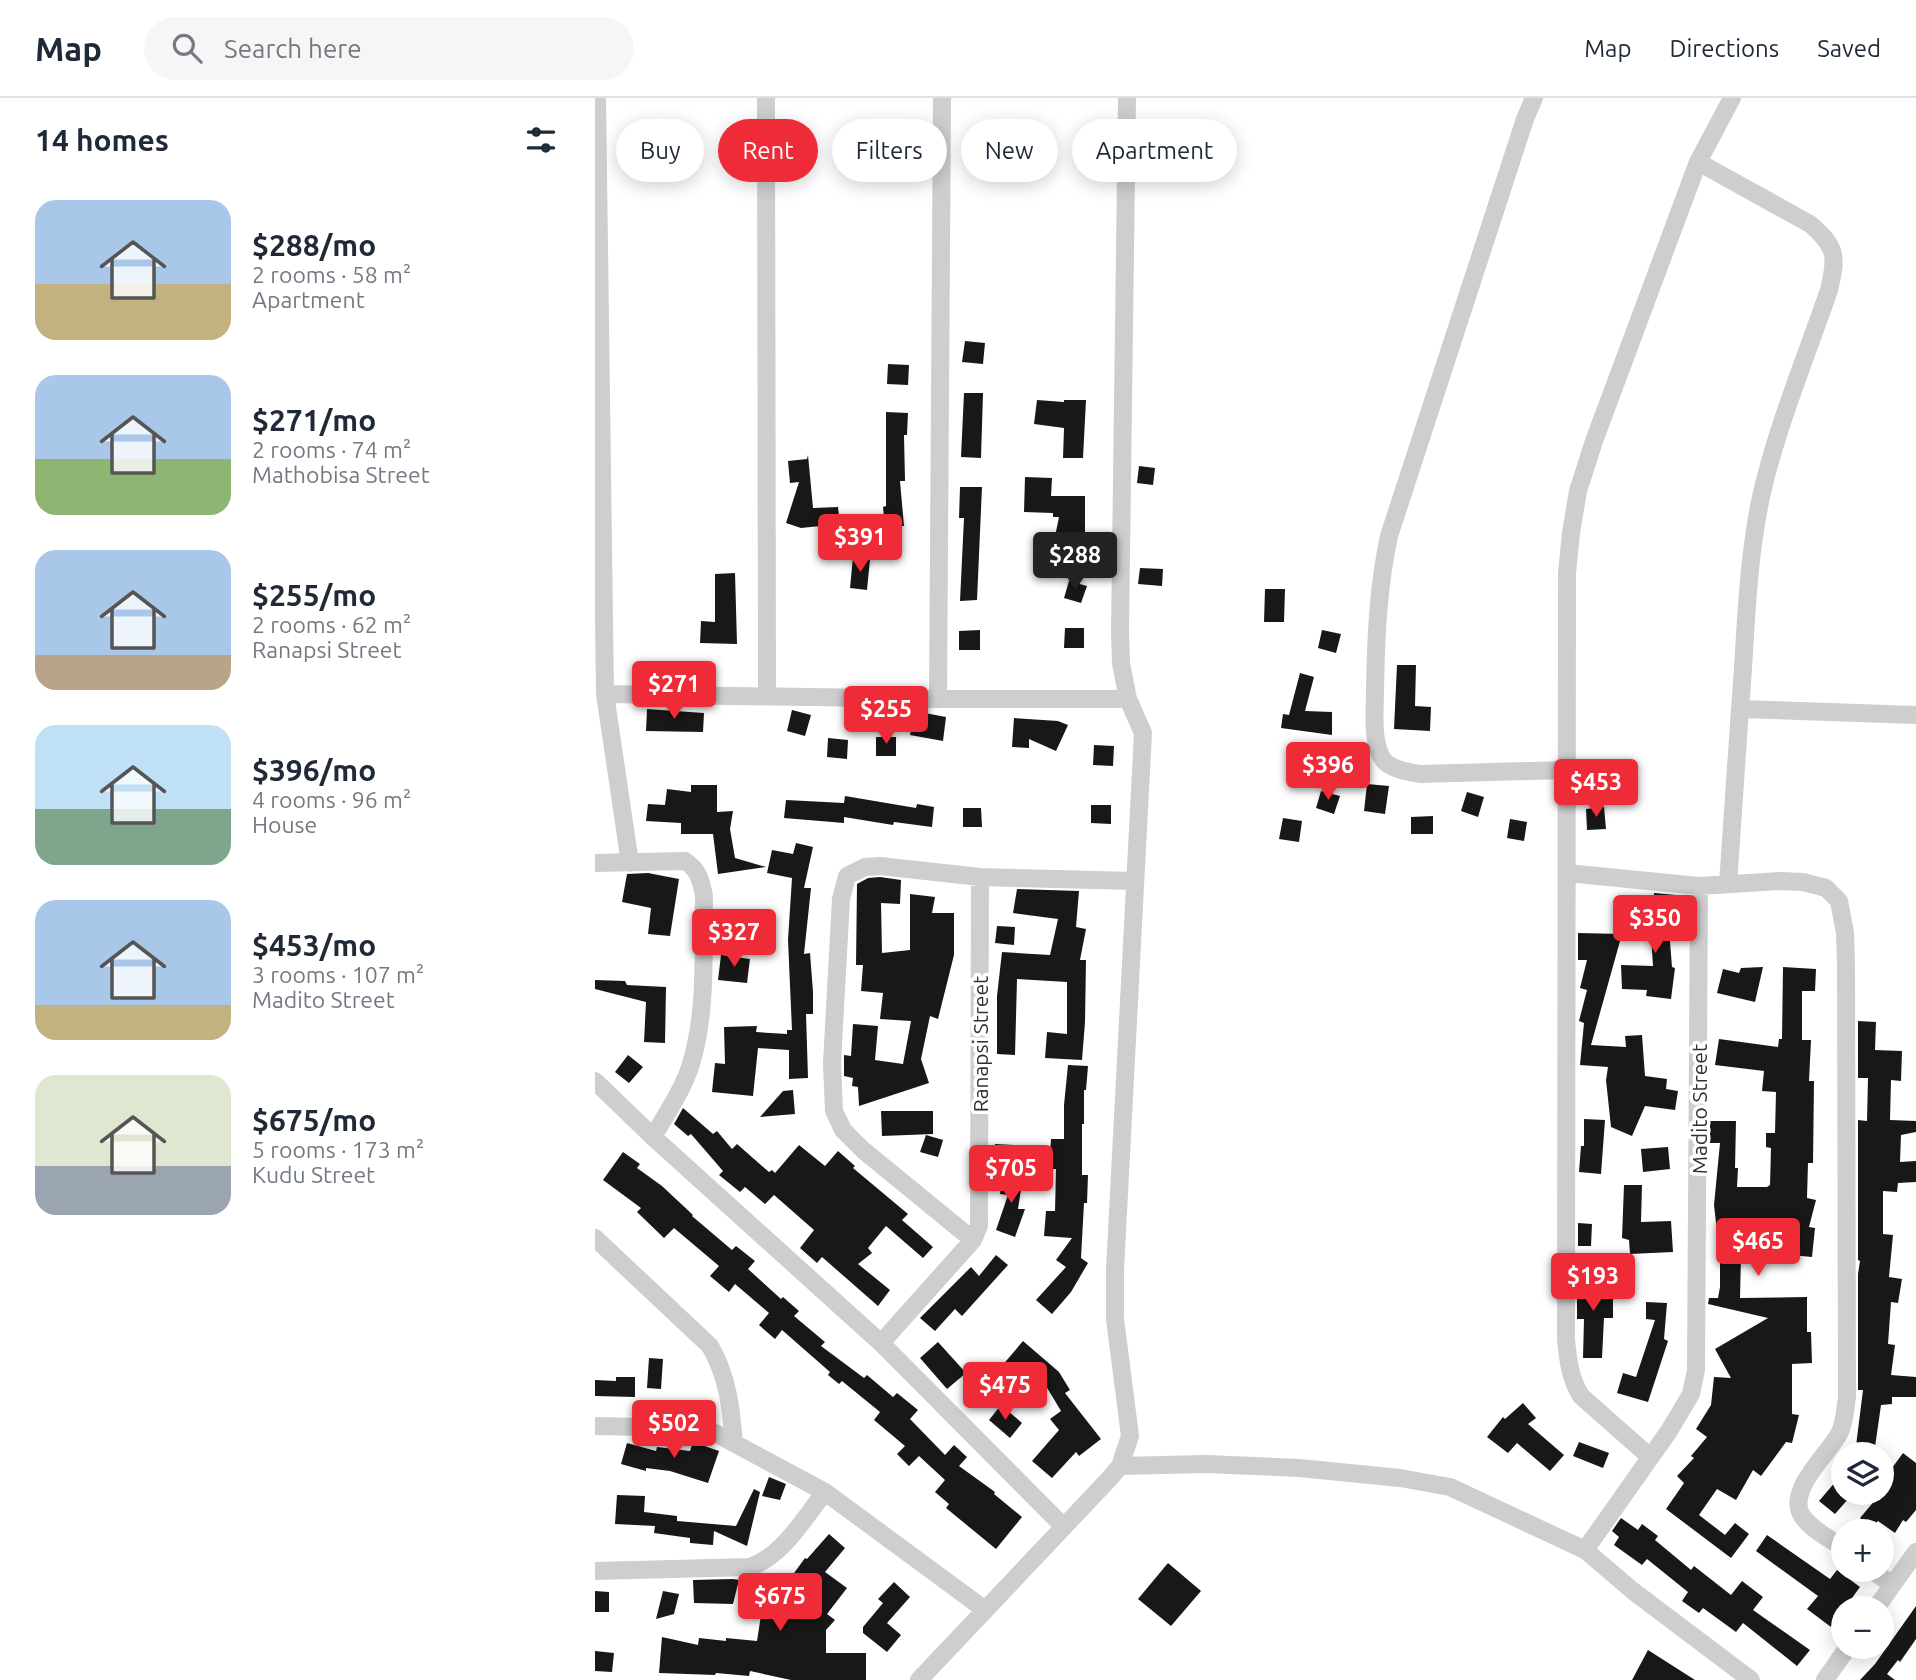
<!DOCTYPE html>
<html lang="en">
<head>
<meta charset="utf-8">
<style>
	:root { --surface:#fff; --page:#f6f6f7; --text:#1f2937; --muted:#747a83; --line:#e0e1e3; --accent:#f02b38 }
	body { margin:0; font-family:Ubuntu,sans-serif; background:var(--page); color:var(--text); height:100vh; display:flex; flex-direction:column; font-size:26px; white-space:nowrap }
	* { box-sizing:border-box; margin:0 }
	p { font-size:23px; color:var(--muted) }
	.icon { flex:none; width:38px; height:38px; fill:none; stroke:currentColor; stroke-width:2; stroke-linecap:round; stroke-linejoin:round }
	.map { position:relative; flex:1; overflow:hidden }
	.panel { display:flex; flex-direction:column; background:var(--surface); width:595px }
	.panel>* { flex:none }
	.top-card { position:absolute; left:21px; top:21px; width:665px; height:63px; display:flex; gap:14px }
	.buttons { position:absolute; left:1236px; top:1344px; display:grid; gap:14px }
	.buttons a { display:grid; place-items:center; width:63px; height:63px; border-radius:50%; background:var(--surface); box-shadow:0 4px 18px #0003; font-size:35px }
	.price { position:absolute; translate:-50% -60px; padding:0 16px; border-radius:7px; background:var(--accent); color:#fff; font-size:23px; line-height:46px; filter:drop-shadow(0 2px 4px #0008) }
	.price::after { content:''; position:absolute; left:50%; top:42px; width:21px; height:16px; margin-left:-10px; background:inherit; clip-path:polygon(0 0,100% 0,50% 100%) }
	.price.active { background:#222; color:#fff }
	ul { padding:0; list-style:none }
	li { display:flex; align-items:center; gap:21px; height:175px; padding:0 35px }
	li span { display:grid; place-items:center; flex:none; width:196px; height:140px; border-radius:21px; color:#555 }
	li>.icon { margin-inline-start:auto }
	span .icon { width:84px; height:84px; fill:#fffc; stroke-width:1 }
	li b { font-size:30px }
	h2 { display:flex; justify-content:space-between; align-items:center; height:84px; padding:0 35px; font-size:30px }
	.chip { padding:0 24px; border-radius:32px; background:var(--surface); box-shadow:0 4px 18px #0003; font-size:24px; line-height:63px }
	.chip.active { background:var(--accent); color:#fff }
	header { display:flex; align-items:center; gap:42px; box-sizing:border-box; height:98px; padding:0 35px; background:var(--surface); border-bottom:2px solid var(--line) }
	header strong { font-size:33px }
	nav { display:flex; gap:38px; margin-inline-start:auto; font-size:24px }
	.search { width:490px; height:63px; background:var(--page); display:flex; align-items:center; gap:18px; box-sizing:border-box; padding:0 24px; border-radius:38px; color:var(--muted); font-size:26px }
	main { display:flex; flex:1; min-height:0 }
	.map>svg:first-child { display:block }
</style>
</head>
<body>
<header>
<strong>Map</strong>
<div class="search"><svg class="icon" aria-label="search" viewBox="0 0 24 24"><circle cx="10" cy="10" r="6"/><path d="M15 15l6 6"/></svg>Search here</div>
<nav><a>Map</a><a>Directions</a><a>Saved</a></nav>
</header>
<main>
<section class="panel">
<h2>14 homes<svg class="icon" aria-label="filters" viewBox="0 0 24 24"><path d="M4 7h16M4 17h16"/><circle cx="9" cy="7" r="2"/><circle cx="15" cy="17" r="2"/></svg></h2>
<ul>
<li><span style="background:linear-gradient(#a9c7e8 60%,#c2b280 0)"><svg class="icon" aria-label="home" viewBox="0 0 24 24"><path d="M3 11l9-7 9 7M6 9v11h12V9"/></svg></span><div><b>$288/mo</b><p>2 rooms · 58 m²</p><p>Apartment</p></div></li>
<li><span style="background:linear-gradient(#a9c7e8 60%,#8fb573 0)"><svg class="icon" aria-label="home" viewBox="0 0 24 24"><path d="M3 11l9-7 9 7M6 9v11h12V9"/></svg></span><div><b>$271/mo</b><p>2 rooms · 74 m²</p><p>Mathobisa Street</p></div></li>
<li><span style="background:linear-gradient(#a9c7e8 75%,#b9a48a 0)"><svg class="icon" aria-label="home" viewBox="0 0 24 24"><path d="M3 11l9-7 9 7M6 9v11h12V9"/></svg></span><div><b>$255/mo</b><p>2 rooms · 62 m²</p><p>Ranapsi Street</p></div></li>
<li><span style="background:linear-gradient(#bfe0f5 60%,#7fa58c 0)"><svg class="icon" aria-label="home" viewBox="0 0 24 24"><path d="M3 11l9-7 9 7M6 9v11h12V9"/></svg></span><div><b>$396/mo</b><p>4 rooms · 96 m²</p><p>House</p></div></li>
<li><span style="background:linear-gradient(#a9c7e8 75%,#c2b280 0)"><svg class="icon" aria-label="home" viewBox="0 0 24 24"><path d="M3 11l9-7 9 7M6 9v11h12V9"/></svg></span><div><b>$453/mo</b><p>3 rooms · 107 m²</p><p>Madito Street</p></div></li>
<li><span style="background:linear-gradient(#dfe7d0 65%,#9aa5b1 0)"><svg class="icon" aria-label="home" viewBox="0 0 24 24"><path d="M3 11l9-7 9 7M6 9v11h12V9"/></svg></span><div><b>$675/mo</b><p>5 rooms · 173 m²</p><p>Kudu Street</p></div></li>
</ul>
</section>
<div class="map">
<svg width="1321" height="1582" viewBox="0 0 1321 1582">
	<rect width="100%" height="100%" fill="#fff"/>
	<!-- building -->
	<path fill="#181818" d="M 370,243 L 390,245 L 388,266 L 367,264 Z
		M 293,266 L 314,267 L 313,287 L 292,286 Z
		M 369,295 L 388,295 L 386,360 L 366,359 Z
		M 442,302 L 469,304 L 469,302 L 491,302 L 488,360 L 468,360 L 469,330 L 439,326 Z
		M 291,314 L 313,315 L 312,337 L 309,337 L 310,383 L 305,383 L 309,428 L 290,430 L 288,409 L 291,408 Z
		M 213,357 L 218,410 L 243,409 L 245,426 L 206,430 L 191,425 L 204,384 L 195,385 L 193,363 L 212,361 Z
		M 544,368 L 560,370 L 558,387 L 542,385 Z
		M 430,379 L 457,380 L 456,398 L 490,398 L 490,438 L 495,439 L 489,470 L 455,463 L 464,419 L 458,419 L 458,415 L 429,414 Z
		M 365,389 L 387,389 L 382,502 L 365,503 L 369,420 L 364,420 Z
		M 258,459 L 275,461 L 272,492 L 255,490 Z
		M 545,470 L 568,471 L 567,488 L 543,486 Z
		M 140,475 L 142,546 L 105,545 L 106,523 L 120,524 L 120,476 Z
		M 474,483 L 492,488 L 486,505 L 469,500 Z
		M 670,491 L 690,491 L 689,524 L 669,524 Z
		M 470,530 L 489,530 L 489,550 L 469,550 Z
		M 385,532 L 385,552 L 364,552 L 364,533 Z
		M 727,532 L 746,536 L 741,555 L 723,550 Z
		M 802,567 L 821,567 L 820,608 L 836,609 L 835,633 L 799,631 Z
		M 705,575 L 719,579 L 710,613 L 737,614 L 737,637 L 686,630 L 688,616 L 694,617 Z
		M 52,611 L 109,615 L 108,634 L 51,633 Z
		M 197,612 L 216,617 L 210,638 L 192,633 Z
		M 319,613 L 351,619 L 348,643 L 315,637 Z
		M 419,620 L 463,623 L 473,627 L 461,653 L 434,641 L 434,650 L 417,649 Z
		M 281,639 L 301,639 L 301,658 L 281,658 Z
		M 233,640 L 253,642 L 252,661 L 232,659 Z
		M 499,647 L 519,648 L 518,668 L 498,667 Z
		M 725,650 L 746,650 L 746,669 L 726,670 Z
		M 772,686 L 794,688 L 790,716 L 769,713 Z
		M 96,687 L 122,687 L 122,714 L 138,713 L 135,731 L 140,760 L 171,769 L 123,776 L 118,736 L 86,736 L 86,725 L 51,723 L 53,706 L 70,707 L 72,691 L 96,694 Z
		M 726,693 L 745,698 L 739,716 L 721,710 Z
		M 872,694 L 889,699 L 883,719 L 866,713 Z
		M 250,698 L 321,710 L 322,706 L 339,709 L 337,729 L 299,724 L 298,727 L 249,719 L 249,725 L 189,720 L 191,702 L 249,705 Z
		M 496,707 L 516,707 L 516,726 L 496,725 Z
		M 1009,709 L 1011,731 L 992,732 L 991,711 Z
		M 368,710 L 386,710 L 387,729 L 368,729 Z
		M 838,718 L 838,736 L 816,736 L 816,719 Z
		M 688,720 L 707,723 L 704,744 L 684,741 Z
		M 915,721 L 932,724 L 929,743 L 912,740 Z
		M 201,745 L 218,749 L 209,790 L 216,790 L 209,856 L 215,855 L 218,894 L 218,916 L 211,916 L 213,980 L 194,981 L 194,952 L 163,950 L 158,998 L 117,994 L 120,965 L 130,966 L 129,929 L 162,928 L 161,934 L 192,936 L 192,932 L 197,932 L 193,842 L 197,780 L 172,775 L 177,752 L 198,756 Z
		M 53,775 L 84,781 L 75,838 L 53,836 L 56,810 L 27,804 L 32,776 Z
		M 285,779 L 306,782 L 305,806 L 286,805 L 287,855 L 315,852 L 315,796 L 340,799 L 337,815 L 359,815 L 359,857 L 343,921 L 335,918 L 326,961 L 334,985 L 264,1008 L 263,989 L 257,988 L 258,980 L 249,978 L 249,957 L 256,958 L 258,926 L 283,928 L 280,962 L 308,966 L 316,923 L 285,921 L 288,895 L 266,893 L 268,867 L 261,867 L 262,786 L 273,780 Z
		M 422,791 L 484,793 L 481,829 L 491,831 L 485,862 L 491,862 L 490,924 L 487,962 L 450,960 L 452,934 L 472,936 L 472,884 L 422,881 L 420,957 L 402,956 L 402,898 L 407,854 L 455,857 L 463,821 L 418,815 Z
		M 1059,795 L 1081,797 L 1079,819 L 1073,818 L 1077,869 L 1080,870 L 1076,901 L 1051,898 L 1052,892 L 1027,891 L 1026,867 L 1058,868 L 1056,838 Z
		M 121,820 L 137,825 L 130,846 L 120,842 Z
		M 402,828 L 420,829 L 419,847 L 400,845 Z
		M 983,835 L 1027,836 L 996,947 L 1031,949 L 1030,938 L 1047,937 L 1050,978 L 1072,981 L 1071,991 L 1083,993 L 1080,1012 L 1050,1008 L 1037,1038 L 1016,1029 L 1011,982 L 1013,969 L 985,967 L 989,925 L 984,923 L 992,892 L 985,890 L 992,862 L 983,862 Z
		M 126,857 L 155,861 L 152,885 L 123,882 Z
		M 1168,869 L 1160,904 L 1122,895 L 1128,871 L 1144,875 L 1146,870 Z
		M 1188,869 L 1221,871 L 1220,893 L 1207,893 L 1207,942 L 1216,942 L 1214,983 L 1219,983 L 1218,1065 L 1213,1065 L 1212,1100 L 1221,1102 L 1214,1129 L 1220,1130 L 1217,1159 L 1152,1153 L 1152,1158 L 1146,1158 L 1145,1200 L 1212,1199 L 1212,1234 L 1216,1234 L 1217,1265 L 1197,1266 L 1197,1316 L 1204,1317 L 1197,1345 L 1191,1344 L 1166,1378 L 1158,1372 L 1141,1402 L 1122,1391 L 1104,1417 L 1130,1437 L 1140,1425 L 1154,1436 L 1136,1460 L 1071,1411 L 1089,1385 L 1082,1378 L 1099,1360 L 1096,1358 L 1112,1339 L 1101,1331 L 1116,1307 L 1119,1279 L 1136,1280 L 1120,1251 L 1173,1220 L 1113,1206 L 1114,1200 L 1123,1200 L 1125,1189 L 1125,1160 L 1119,1107 L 1125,1045 L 1115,1045 L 1115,1023 L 1141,1023 L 1140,1070 L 1143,1070 L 1142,1089 L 1172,1089 L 1175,1087 L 1176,1050 L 1171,1049 L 1171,1035 L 1180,1035 L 1181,994 L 1167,993 L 1169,973 L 1120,967 L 1124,941 L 1183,949 L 1184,941 L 1187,941 Z
		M 0,882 L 30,883 L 32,887 L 71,889 L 70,945 L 49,944 L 51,904 L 0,891 Z
		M 1263,923 L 1281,924 L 1280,952 L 1307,953 L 1306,983 L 1296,982 L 1295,1022 L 1321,1023 L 1321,1034 L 1306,1037 L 1305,1064 L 1321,1063 L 1321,1084 L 1303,1085 L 1302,1094 L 1288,1093 L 1288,1136 L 1298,1137 L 1294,1179 L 1307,1181 L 1303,1205 L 1296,1204 L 1293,1246 L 1300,1247 L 1296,1277 L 1321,1279 L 1321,1299 L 1297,1299 L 1297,1306 L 1286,1307 L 1279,1356 L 1260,1356 L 1268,1292 L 1263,1292 L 1263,1176 L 1265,1163 L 1263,1162 L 1263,1022 L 1272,1023 L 1273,980 L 1263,980 Z
		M 33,957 L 48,969 L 34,985 L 20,974 Z
		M 473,967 L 493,968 L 491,992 L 489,992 L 489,1026 L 487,1026 L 487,1077 L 493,1077 L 492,1105 L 489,1105 L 486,1160 L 493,1165 L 476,1194 L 457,1216 L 441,1202 L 471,1169 L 461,1162 L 477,1140 L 449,1138 L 451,1113 L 460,1113 L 461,1071 L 454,1071 L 456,1041 L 469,1041 L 469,1007 Z
		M 198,992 L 200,1016 L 165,1019 L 188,993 Z
		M 88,1010 L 118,1036 L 122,1033 L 137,1051 L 142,1046 L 174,1074 L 177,1072 L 180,1075 L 204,1047 L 230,1068 L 243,1053 L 260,1068 L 258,1070 L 313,1116 L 307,1122 L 338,1149 L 328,1160 L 291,1128 L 273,1150 L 277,1155 L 263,1166 L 295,1192 L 283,1208 L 227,1159 L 222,1165 L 205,1150 L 219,1132 L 179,1097 L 170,1106 L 150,1089 L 145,1094 L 124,1077 L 128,1073 L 96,1036 L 93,1038 L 79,1026 Z
		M 286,1013 L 338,1013 L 338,1036 L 287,1038 Z
		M 989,1021 L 1010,1022 L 1006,1076 L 984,1074 L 986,1048 L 989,1048 Z
		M 331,1037 L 348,1042 L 343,1059 L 325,1054 Z
		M 400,1046 L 419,1047 L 417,1067 L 398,1066 Z
		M 1073,1049 L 1075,1071 L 1048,1074 L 1046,1051 Z
		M 28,1054 L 45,1066 L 42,1070 L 67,1088 L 98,1117 L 97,1118 L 137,1152 L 141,1148 L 160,1163 L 153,1171 L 186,1201 L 188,1199 L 204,1213 L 199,1218 L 230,1244 L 226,1248 L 269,1280 L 272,1277 L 298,1299 L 302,1295 L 323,1312 L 315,1321 L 350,1357 L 359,1347 L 372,1359 L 364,1368 L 400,1394 L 399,1396 L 427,1419 L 401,1451 L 351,1410 L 354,1406 L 340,1394 L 350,1382 L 324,1358 L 314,1368 L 302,1356 L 310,1348 L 279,1322 L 285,1314 L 247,1283 L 244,1286 L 233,1277 L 235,1274 L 187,1232 L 180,1241 L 164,1227 L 174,1215 L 140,1186 L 134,1194 L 115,1178 L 124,1168 L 79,1130 L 69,1140 L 42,1114 L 46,1110 L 8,1082 Z
		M 420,1076 L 428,1078 L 423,1111 L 430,1111 L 420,1139 L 401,1132 L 413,1097 L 405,1096 L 408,1077 L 419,1079 Z
		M 1029,1087 L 1047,1087 L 1046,1124 L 1076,1123 L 1078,1154 L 1035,1156 L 1034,1142 L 1027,1140 Z
		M 983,1125 L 997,1126 L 996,1148 L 983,1148 Z
		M 401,1157 L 413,1167 L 367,1218 L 360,1211 L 340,1233 L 325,1220 L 376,1169 L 384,1178 Z
		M 982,1174 L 1004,1177 L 1002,1193 L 1018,1193 L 1018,1220 L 1009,1220 L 1007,1260 L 988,1260 L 989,1221 L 982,1221 Z
		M 1051,1204 L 1072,1205 L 1069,1241 L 1073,1243 L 1053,1304 L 1022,1295 L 1028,1275 L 1041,1279 L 1060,1222 L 1051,1221 Z
		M 428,1243 L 464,1274 L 475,1292 L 470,1295 L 506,1341 L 484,1358 L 481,1354 L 457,1380 L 437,1363 L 464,1332 L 455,1321 L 466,1313 L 439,1268 L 424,1285 L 406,1269 Z
		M 343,1244 L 371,1275 L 352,1291 L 325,1260 Z
		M 54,1260 L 68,1261 L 66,1291 L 52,1290 Z
		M 393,1272 L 406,1284 L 390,1301 L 377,1288 Z
		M 21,1279 L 40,1279 L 40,1299 L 0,1298 L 0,1282 L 21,1283 Z
		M 928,1305 L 941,1320 L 933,1326 L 969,1357 L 955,1373 L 922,1345 L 913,1355 L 892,1339 L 908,1319 L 910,1321 Z
		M 406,1307 L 427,1325 L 415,1340 L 394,1322 Z
		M 98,1344 L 124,1353 L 113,1385 L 75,1373 L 51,1370 L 51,1373 L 26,1366 L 32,1345 L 61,1353 L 62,1349 L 95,1353 Z
		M 984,1344 L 1014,1355 L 1008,1370 L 978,1358 Z
		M 1308,1355 L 1321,1365 L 1321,1412 L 1311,1424 L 1308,1422 L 1300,1435 L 1283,1423 L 1276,1430 L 1265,1420 L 1286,1395 L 1286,1385 Z
		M 1248,1375 L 1248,1395 L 1254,1400 L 1240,1416 L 1224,1403 Z
		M 174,1379 L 191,1386 L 185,1402 L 167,1398 Z
		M 159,1391 L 165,1394 L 152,1448 L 119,1433 L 118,1447 L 95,1445 L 95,1440 L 59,1435 L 60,1428 L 20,1426 L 22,1397 L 50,1398 L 49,1414 L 82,1418 L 82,1423 L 141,1428 Z
		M 1026,1420 L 1043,1432 L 1047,1426 L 1063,1438 L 1060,1442 L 1096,1472 L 1099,1468 L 1136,1497 L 1147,1483 L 1168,1499 L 1158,1512 L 1215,1552 L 1202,1568 L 1148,1525 L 1141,1534 L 1108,1510 L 1104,1515 L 1087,1503 L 1093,1494 L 1052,1461 L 1047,1467 L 1019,1447 L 1024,1439 L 1017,1433 Z
		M 234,1436 L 250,1450 L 230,1474 L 252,1490 L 232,1516 L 240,1522 L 231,1532 L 231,1555 L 271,1555 L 271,1582 L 196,1582 L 155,1573 L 154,1578 L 121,1575 L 120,1577 L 64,1575 L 67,1539 L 103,1547 L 104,1540 L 131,1543 L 131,1540 L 162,1543 L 170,1491 L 186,1493 L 210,1460 L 212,1461 Z
		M 1172,1437 L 1235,1481 L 1242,1472 L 1265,1489 L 1236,1529 L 1212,1511 L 1223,1498 L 1161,1453 Z
		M 573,1465 L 606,1493 L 576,1528 L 543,1501 Z
		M 138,1481 L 144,1482 L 138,1506 L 99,1505 L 98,1482 Z
		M 299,1484 L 315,1499 L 292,1525 L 306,1537 L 292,1554 L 268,1535 L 268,1529 L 288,1505 L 283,1501 Z
		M 0,1493 L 14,1494 L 14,1514 L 0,1514 Z
		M 68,1493 L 84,1496 L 79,1516 L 61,1521 Z
		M 1321,1508 L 1321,1541 L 1305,1564 L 1303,1562 L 1292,1576 L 1300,1582 L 1265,1582 L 1280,1566 Z
		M 1053,1552 L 1100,1582 L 1037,1582 Z
		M 0,1553 L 19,1555 L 17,1574 L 0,1573 Z"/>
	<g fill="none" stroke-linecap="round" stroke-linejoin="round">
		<!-- minor -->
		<path stroke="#cecece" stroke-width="18" d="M 2,0 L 10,596 L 35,765
			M 171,0 L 172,596
			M 939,0 L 930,21 L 794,438 C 783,489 781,539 780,592 C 780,612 777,637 785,656 C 790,671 813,674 826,676 L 970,672
			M 1103,64 L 1215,126 C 1242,149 1242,159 1234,192 C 1211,259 1181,331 1166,399 C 1151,469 1151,541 1145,611 L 1321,617
			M 10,596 L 343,601 L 533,601
			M 343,601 L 347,0
			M 0,765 L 90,763 C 104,772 106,783 109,798 C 108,854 112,913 96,966 C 88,992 71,1016 58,1039
			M 972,775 L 1104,788 L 1186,783 L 1208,784 L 1231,790 L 1244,803 L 1250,835 L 1251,865 L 1252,1299 C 1250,1311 1250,1325 1244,1336 C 1233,1356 1193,1391 1206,1416 C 1213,1430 1236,1441 1248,1450
			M 1133,786 L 1145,611
			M 0,983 L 58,1039 L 286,1245 L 468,1428
			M 0,1140 L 115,1248 C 133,1279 136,1310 139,1345
			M 378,1142 L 268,1052 L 248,1032 L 239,1013 L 237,965 L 246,801 L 252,778 L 270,769 L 285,768 L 385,779 L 540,783
			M 286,1245 L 378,1142 L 384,1128 L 385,779
			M 0,1328 L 98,1330 L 120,1335 L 230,1394 L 389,1511
			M 1055,1359 L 986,1298 C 975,1280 973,1263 971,1241 L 972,475 L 976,435 L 983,393 L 999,343 L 1103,64 L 1137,0
			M 525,1368 L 611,1366 L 704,1370 L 805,1380 L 855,1389 L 990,1452 L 1038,1493 L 1156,1582
			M 990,1452 L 1074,1333 L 1096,1296 L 1101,1272 L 1104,788
			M 1277,1472 L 1297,1487
			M 0,1473 L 155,1469 C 188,1458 209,1420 230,1394
			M 1281,1510 L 1321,1454
			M 324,1582 L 515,1380 L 525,1368 L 535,1338 L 520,1221 L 520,1172 L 548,635 L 533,601 L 526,565 L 525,534 L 532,0
			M 1230,1582 L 1253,1549"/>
	</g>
	<g text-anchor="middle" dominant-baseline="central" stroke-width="7" stroke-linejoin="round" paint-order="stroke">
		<!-- street labels -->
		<g font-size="21" fill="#313131" stroke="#fff">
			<text transform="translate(385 946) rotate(-90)">Ranapsi Street</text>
			<text transform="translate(1104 1011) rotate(-90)">Madito Street</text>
		</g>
	</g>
</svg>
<div class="buttons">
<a><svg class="icon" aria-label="layers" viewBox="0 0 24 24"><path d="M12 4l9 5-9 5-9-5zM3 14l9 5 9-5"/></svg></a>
<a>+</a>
<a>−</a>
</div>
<b class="price" style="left:265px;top:476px">$391</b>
<b class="price active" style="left:480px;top:494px">$288</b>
<b class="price" style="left:79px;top:623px">$271</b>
<b class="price" style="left:291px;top:648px">$255</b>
<b class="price" style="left:733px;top:704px">$396</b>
<b class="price" style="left:1001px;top:721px">$453</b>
<b class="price" style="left:1060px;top:857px">$350</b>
<b class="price" style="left:139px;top:871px">$327</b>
<b class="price" style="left:416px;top:1107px">$705</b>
<b class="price" style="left:1163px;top:1180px">$465</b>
<b class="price" style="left:998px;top:1215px">$193</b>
<b class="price" style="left:410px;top:1324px">$475</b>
<b class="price" style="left:79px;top:1362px">$502</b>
<b class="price" style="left:185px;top:1535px">$675</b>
<div class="top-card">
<a class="chip">Buy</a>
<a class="chip active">Rent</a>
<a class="chip">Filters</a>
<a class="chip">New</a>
<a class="chip">Apartment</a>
</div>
</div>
</main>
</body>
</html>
